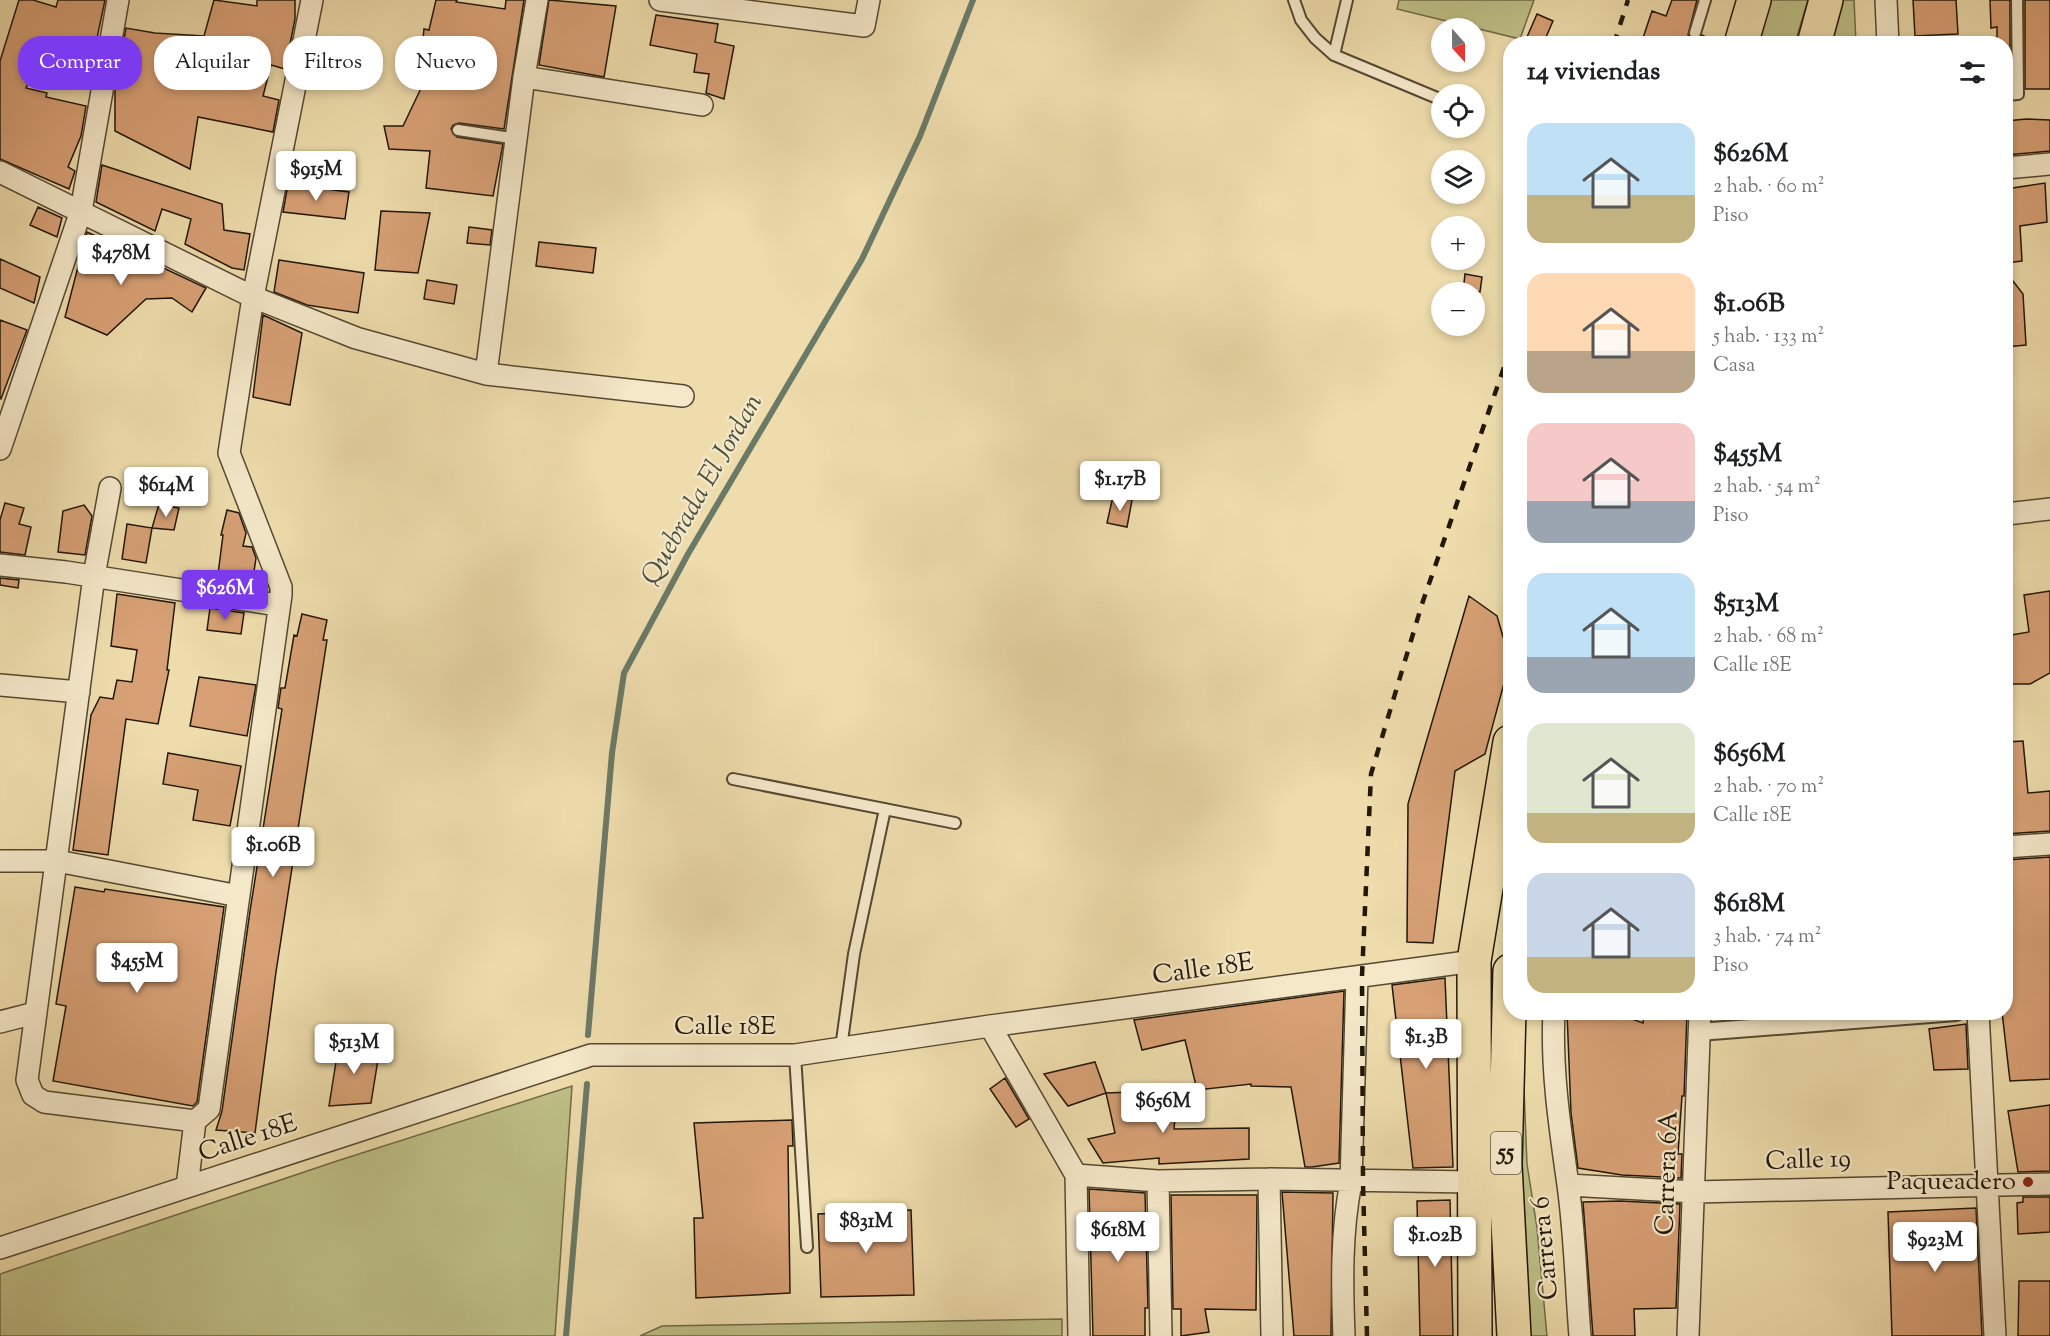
<!DOCTYPE html>
<html lang="es">
<head>
<meta charset="utf-8">
<style>
	:root { --surface:#fff; --page:#f6f6f6; --text:#202124; --muted:#757577; --accent:#7c3aed }
	body { margin:0; font-family:"Sorts Mill Goudy",serif; background:var(--page); color:var(--text); height:100vh; display:flex; flex-direction:column; font-size:22px; white-space:nowrap }
	* { box-sizing:border-box; margin:0 }
	p { font-size:20px; color:var(--muted) }
	.icon { flex:none; width:33px; height:33px; fill:none; stroke:currentColor; stroke-width:2; stroke-linecap:round; stroke-linejoin:round }
	.map { position:relative; flex:1; overflow:hidden }
	.panel { position:absolute; left:1503px; top:36px; width:510px; height:984px; display:flex; flex-direction:column; background:var(--surface); border-radius:24px; box-shadow:0 3px 9px #0003 }
	.panel>* { flex:none }
	.top-card { position:absolute; left:18px; top:36px; width:570px; height:54px; display:flex; gap:12px }
	.needle { width:39px; rotate:159deg }
	.tools { position:absolute; left:1431px; top:18px; display:grid; gap:12px }
	.tools a { display:grid; place-items:center; width:54px; height:54px; border-radius:50%; background:var(--surface); box-shadow:0 3px 9px #0003; font-size:30px }
	.price { position:absolute; translate:-50% -51px; padding:0 14px; border-radius:6px; background:#fff; color:#222; font-size:20px; line-height:39px; filter:drop-shadow(0 2px 3px #0008) }
	.price::after { content:''; position:absolute; left:50%; top:36px; width:18px; height:14px; margin-left:-9px; background:inherit; clip-path:polygon(0 0,100% 0,50% 100%) }
	.price.selected { background:var(--accent); color:#fff }
	ul { padding:0; list-style:none }
	li { display:flex; align-items:center; gap:18px; height:150px; padding:0 24px }
	li span { display:grid; place-items:center; flex:none; width:168px; height:120px; border-radius:18px; color:#555 }
	li>.icon { margin-inline-start:auto }
	span .icon { width:72px; height:72px; fill:#fffc; stroke-width:1 }
	li b { font-size:26px }
	h2 { display:flex; justify-content:space-between; align-items:center; height:72px; padding:0 24px; font-size:26px }
	.tag { padding:0 21px; border-radius:24px; background:var(--surface); box-shadow:0 3px 9px #0003; font-size:21px; line-height:54px }
	.tag.selected { background:var(--accent); color:#fff }
	.map>svg:first-child { display:block }
</style>
</head>
<body>
<div class="map">
<svg width="2050" height="1336" viewBox="0 0 2050 1336">
	<rect width="100%" height="100%" fill="#eedcac"/>
	<filter id="stains"><feTurbulence type="fractalNoise" baseFrequency=".00333" numOctaves="4"/><feColorMatrix values="0 0 0 0 .2 0 0 0 0 .09 0 0 0 0 .02 0 0 0 .5 -.17"/></filter>
	<radialGradient id="worn" r=".72"><stop offset=".6" stop-color="#630" stop-opacity="0"/><stop offset="1" stop-color="#630" stop-opacity=".3"/></radialGradient>
	<!-- green -->
	<path fill="#bebf86" stroke="#706b48" stroke-width="1.5" d="M 1399,0 L 1534,0 L 1520,39 L 1397,9 Z
		M 1764,0 L 1808,0 L 1795,43 L 1751,44 Z
		M 1838,0 L 1854,0 L 1856,43 L 1826,44 Z
		M 1521,1013 L 1527,1164 L 1537,1228 L 1547,1336 L 1518,1336 Z
		M 572,1086 L 555,1336 L 0,1336 L 0,1274 L 340,1160 Z
		M 1062,1319 L 1062,1336 L 640,1336 L 662,1326 Z"/>
	<g fill="none" stroke-linecap="round" stroke-linejoin="round">
		<!-- stream -->
		<path stroke="#6b7a67" stroke-width="6" d="M 588,1035 L 612,753 L 624,673 L 688,554 L 862,259 L 920,136 L 973,0
			M 566,1336 L 587,1084"/>
	</g>
	<!-- building -->
	<path fill="#d7a075" stroke="#221709" stroke-width="1.5" fill-rule="evenodd" d="M 19,0 L 33,0 L 56,7 L 58,0 L 105,0 L 90,71 L 40,57 L 26,88 L 47,93 L 46,97 L 86,106 L 81,136 L 68,167 L 75,171 L 69,189 L 0,159 L 0,61 Z
		M 214,0 L 257,6 L 257,0 L 295,0 L 295,19 L 285,69 L 271,65 L 263,96 L 279,100 L 273,132 L 198,117 L 190,169 L 115,131 L 115,91 L 126,28 L 155,33 L 204,36 ZM 191,47 L 233,57 L 230,86 L 186,76 Z
		M 436,0 L 457,0 L 456,2 L 505,9 L 506,0 L 524,0 L 504,129 L 459,123 L 453,125 L 451,129 L 457,137 L 503,144 L 493,196 L 426,188 L 430,151 L 389,149 L 384,126 L 403,126 L 435,59 L 421,58 L 424,29 L 429,30 Z
		M 549,0 L 616,6 L 604,77 L 539,65 Z
		M 1672,0 L 1697,0 L 1688,35 L 1696,40 L 1702,35 L 1718,44 L 1641,44 L 1652,11 L 1666,16 Z
		M 1913,0 L 1956,0 L 1958,34 L 1915,36 Z
		M 1990,0 L 2010,0 L 2010,87 L 2006,88 L 2006,44 L 1997,44 L 1997,27 L 1991,28 Z
		M 2025,0 L 2050,0 L 2050,89 L 2025,89 Z
		M 1537,14 L 1553,21 L 1543,44 L 1524,44 Z
		M 656,15 L 718,24 L 715,42 L 734,46 L 724,99 L 706,93 L 709,74 L 694,72 L 697,54 L 650,45 Z
		M 2026,119 L 2050,120 L 2050,151 L 2006,155 L 2006,121 Z
		M 102,165 L 222,204 L 224,230 L 250,234 L 244,270 L 232,268 L 185,244 L 191,219 L 162,209 L 155,231 L 96,202 Z
		M 2045,183 L 2047,222 L 2020,226 L 2022,261 L 2006,263 L 2006,189 Z
		M 288,184 L 349,192 L 345,219 L 283,212 Z
		M 38,207 L 62,218 L 57,237 L 30,225 Z
		M 381,211 L 430,213 L 418,273 L 375,270 Z
		M 469,227 L 492,230 L 490,245 L 467,243 Z
		M 87,232 L 206,288 L 192,312 L 172,298 L 146,299 L 107,335 L 65,317 Z
		M 539,242 L 596,248 L 593,273 L 536,266 Z
		M 0,259 L 40,277 L 34,303 L 0,288 Z
		M 279,260 L 364,273 L 358,313 L 307,305 L 274,292 Z
		M 2006,272 L 2023,294 L 2026,345 L 2006,347 Z
		M 1465,274 L 1482,277 L 1480,292 L 1463,292 Z
		M 427,280 L 457,285 L 454,304 L 424,299 Z
		M 263,315 L 302,333 L 290,405 L 253,397 Z
		M 0,320 L 27,330 L 1,399 L 0,398 Z
		M 1113,496 L 1132,500 L 1127,527 L 1107,523 Z
		M 5,503 L 24,508 L 19,524 L 31,527 L 25,555 L 0,552 L 0,520 Z
		M 159,504 L 179,508 L 174,530 L 152,528 Z
		M 84,505 L 92,516 L 85,555 L 58,552 L 63,511 Z
		M 227,510 L 239,513 L 246,533 L 243,546 L 252,547 L 256,558 L 253,578 L 218,574 L 223,535 L 221,535 Z
		M 127,524 L 152,528 L 146,563 L 122,559 Z
		M 0,578 L 19,580 L 18,588 L 0,585 Z
		M 2050,591 L 2050,673 L 2030,684 L 2009,684 L 2006,670 L 2006,636 L 2029,632 L 2024,595 Z
		M 117,594 L 175,603 L 167,670 L 169,670 L 158,724 L 126,719 L 108,855 L 73,850 L 91,715 L 100,697 L 113,699 L 117,680 L 132,682 L 137,650 L 111,646 Z
		M 1469,596 L 1497,616 L 1510,661 L 1485,754 L 1455,771 L 1433,943 L 1407,942 L 1408,804 Z
		M 210,608 L 244,613 L 241,634 L 207,630 Z
		M 302,614 L 327,620 L 323,640 L 327,640 L 276,972 L 255,1133 L 216,1130 L 222,1111 L 250,911 L 282,709 L 278,708 L 281,688 L 285,688 L 294,635 L 297,636 Z
		M 199,677 L 256,685 L 247,736 L 190,726 Z
		M 2023,741 L 2028,793 L 2050,791 L 2050,831 L 2006,834 L 2006,742 Z
		M 168,753 L 241,766 L 230,826 L 193,820 L 198,790 L 163,784 Z
		M 2050,857 L 2050,1079 L 2010,1081 L 2002,1012 L 2006,1012 L 2006,860 Z
		M 75,887 L 104,892 L 105,889 L 224,907 L 197,1102 L 193,1106 L 53,1081 L 66,1006 L 56,1004 Z
		M 1445,978 L 1453,1167 L 1413,1168 L 1392,985 Z
		M 1344,991 L 1339,1163 L 1312,1167 L 1305,1167 L 1291,1087 L 1251,1086 L 1251,1084 L 1197,1090 L 1185,1040 L 1142,1050 L 1134,1020 Z
		M 1567,1012 L 1612,1012 L 1643,1023 L 1644,1012 L 1687,1012 L 1684,1096 L 1682,1096 L 1678,1154 L 1682,1154 L 1681,1178 L 1622,1175 L 1578,1168 L 1571,1113 Z
		M 1722,1012 L 1771,1012 L 1771,1016 L 1722,1020 Z
		M 1966,1024 L 1968,1069 L 1934,1070 L 1929,1029 Z
		M 339,1043 L 380,1047 L 371,1103 L 329,1106 Z
		M 1095,1062 L 1106,1093 L 1068,1106 L 1044,1074 Z
		M 1005,1078 L 1029,1119 L 1016,1127 L 990,1089 Z
		M 1160,1091 L 1177,1094 L 1174,1129 L 1249,1128 L 1249,1159 L 1159,1164 L 1159,1158 L 1103,1163 L 1088,1139 L 1115,1133 L 1106,1093 Z
		M 2050,1105 L 2050,1171 L 2018,1172 L 2008,1111 Z
		M 792,1120 L 793,1146 L 788,1146 L 790,1293 L 696,1298 L 694,1218 L 703,1218 L 694,1123 Z
		M 1089,1189 L 1145,1193 L 1148,1308 L 1145,1308 L 1145,1336 L 1093,1336 Z
		M 1282,1192 L 1333,1193 L 1331,1336 L 1294,1336 Z
		M 1171,1195 L 1257,1195 L 1256,1310 L 1205,1309 L 1209,1332 L 1181,1336 L 1181,1309 L 1173,1309 Z
		M 2023,1197 L 2050,1197 L 2050,1232 L 2018,1234 L 2017,1203 L 2023,1202 Z
		M 1450,1200 L 1453,1336 L 1420,1336 L 1417,1201 Z
		M 1620,1201 L 1680,1204 L 1676,1308 L 1634,1309 L 1635,1336 L 1593,1336 L 1583,1202 Z
		M 1976,1208 L 1982,1336 L 1892,1336 L 1888,1212 Z
		M 911,1210 L 914,1295 L 821,1297 L 818,1214 Z
		M 2019,1281 L 2050,1281 L 2050,1336 L 2018,1336 Z"/>
	<g fill="none" stroke-linecap="round" stroke-linejoin="round">
		<!-- service casing -->
		<g stroke="#554832" stroke-width="14">
			<path id="service" d="M 1294,0 L 1301,20 L 1315,38 L 1334,55 L 1442,100
				M 1695,33 L 1705,0
				M 1334,55 L 1347,0
				M 2006,95 L 2018,94 L 2017,0
				M 458,130 L 517,139
				M 733,779 L 955,823
				M 841,1048 L 854,954 L 885,809
				M 795,1055 L 807,1247"/>
		</g>
		<!-- pedestrian casing -->
		<g stroke="#554832" stroke-width="20">
			<path id="pedestrian" d="M 1699,1032 L 1956,1012"/>
		</g>
		<!-- minor casing -->
		<g stroke="#554832" stroke-width="24">
			<path id="minor" d="M 660,0 L 864,26 L 869,0
				M 1886,0 L 1888,44
				M 524,77 L 702,105
				M 2006,168 L 2050,164
				M 0,172 L 253,297 L 356,338 L 486,374 L 683,396
				M 486,374 L 524,77 L 537,0
				M 0,449 L 81,211 L 118,0
				M 110,488 L 94,576 L 27,1080 L 33,1095 L 44,1102 L 195,1121
				M 2006,514 L 2050,509
				M 0,565 L 66,572 L 278,605
				M 0,685 L 79,692
				M 2006,847 L 2050,844
				M 0,861 L 57,861 L 239,896
				M 1554,1012 C 1551,1070 1560,1128 1568,1185 C 1575,1235 1576,1286 1580,1336
				M 1978,1012 L 1995,1336
				M 0,1022 L 35,1013
				M 990,1026 L 1076,1175 L 1079,1336
				M 1076,1175 L 1158,1181 L 1269,1179 L 1473,1182
				M 1269,1179 L 1272,1336
				M 1158,1181 L 1161,1336
				M 1568,1185 L 1695,1192 L 2050,1184
				M 187,1187 L 195,1121 L 209,1109 L 281,595 L 281,587 L 229,453 L 253,297 L 312,0
				M 0,1248 L 591,1055 L 795,1055 L 990,1026 L 1474,961
				M 1344,1336 C 1342,1284 1341,1233 1351,1182 L 1357,977
				M 1688,1336 L 1700,1012"/>
		</g>
		<!-- primary casing -->
		<g stroke="#221709" stroke-width="36">
			<path id="primary" d="M 1741,44 L 1754,0
				M 1814,44 L 1826,0
				M 1510,971 L 1505,1165 L 1514,1336
				M 1475,1336 L 1474,961 L 1510,742"/>
		</g>
		<!-- service -->
		<use href="#service" stroke="#f4e8c9" stroke-width="10"/>
		<!-- pedestrian -->
		<use href="#pedestrian" stroke="#f4e8c9" stroke-width="16"/>
		<!-- minor -->
		<use href="#minor" stroke="#f4e8c9" stroke-width="21"/>
		<!-- primary -->
		<use href="#primary" stroke="#eedcac" stroke-width="33"/>
		<!-- rail -->
		<path stroke="#221709" stroke-width="4.5" stroke-dasharray="10 10" stroke-linecap="butt" d="M 1614,44 L 1628,0
			M 1367,1336 L 1363,1182 L 1362,976 L 1371,774 L 1422,604 L 1510,350"/>
	</g>
	<!-- markers -->
	<circle fill="#8f2418" stroke="#f4e8c9" stroke-width="2" cx="2028" cy="1182" r="6"/>
	<g text-anchor="middle" dominant-baseline="central" stroke-width="4.5" stroke-linejoin="round" paint-order="stroke">
		<!-- shield labels -->
		<rect fill="#f4e8c9" stroke="#615643" stroke-width="1.5" x="1491" y="1132" width="30" height="42" rx="4.5"/>
		<g font-size="24" font-weight="bold" fill="#221709">
			<text x="1506" y="1153">55</text>
		</g>
		<!-- street labels -->
		<g font-size="26" fill="#221709" stroke="#f4e8c9">
			<text transform="translate(1203 970) rotate(-8)">Calle 18E</text>
			<text x="725" y="1027">Calle 18E</text>
			<text transform="translate(248 1139) rotate(-18)">Calle 18E</text>
			<text transform="translate(1808 1161) rotate(-2)">Calle 19</text>
			<text transform="translate(1668 1173) rotate(-88)">Carrera 6A</text>
			<text transform="translate(1546 1248) rotate(-95)">Carrera 6</text>
		</g>
		<!-- poi labels -->
		<g font-size="26" fill="#221709" stroke="#f4e8c9" text-anchor="end">
			<text x="2016" y="1182">Paqueadero</text>
		</g>
		<!-- water labels -->
		<g font-size="27" font-style="italic" fill="#4c5140" stroke="#f4e8c9">
			<text transform="translate(703 490) rotate(-60)">Quebrada El Jordan</text>
		</g>
	</g>
	<rect width="100%" height="100%" filter="url(#stains)"/>
	<rect width="100%" height="100%" fill="url(#worn)"/>
</svg>
<div class="tools">
<a><svg class="needle" viewBox="-14 -14 28 28"><path d="M0-13l5 13h-10z" fill="#e53935"/><path d="M0 13l5-13h-10z" fill="#757577"/></svg></a>
<a><svg class="icon" aria-label="locate" viewBox="0 0 24 24"><circle cx="12" cy="12" r="6"/><path d="M12 2v4M12 18v4M2 12h4M18 12h4"/></svg></a>
<a><svg class="icon" aria-label="layers" viewBox="0 0 24 24"><path d="M12 4l9 5-9 5-9-5zM3 14l9 5 9-5"/></svg></a>
<a>+</a>
<a>−</a>
</div>
<b class="price" style="left:316px;top:202px">$915M</b>
<b class="price" style="left:121px;top:286px">$478M</b>
<b class="price" style="left:1120px;top:512px">$1.17B</b>
<b class="price" style="left:166px;top:518px">$614M</b>
<b class="price selected" style="left:225px;top:621px">$626M</b>
<b class="price" style="left:273px;top:878px">$1.06B</b>
<b class="price" style="left:137px;top:994px">$455M</b>
<b class="price" style="left:1426px;top:1070px">$1.3B</b>
<b class="price" style="left:354px;top:1075px">$513M</b>
<b class="price" style="left:1163px;top:1134px">$656M</b>
<b class="price" style="left:866px;top:1254px">$831M</b>
<b class="price" style="left:1118px;top:1263px">$618M</b>
<b class="price" style="left:1435px;top:1268px">$1.02B</b>
<b class="price" style="left:1935px;top:1273px">$923M</b>
<div class="top-card">
<a class="tag selected">Comprar</a>
<a class="tag">Alquilar</a>
<a class="tag">Filtros</a>
<a class="tag">Nuevo</a>
</div>
<section class="panel">
<h2>14 viviendas<svg class="icon" aria-label="filters" viewBox="0 0 24 24"><path d="M4 7h16M4 17h16"/><circle cx="9" cy="7" r="2"/><circle cx="15" cy="17" r="2"/></svg></h2>
<ul>
<li><span style="background:linear-gradient(#bfe0f5 60%,#c2b280 0)"><svg class="icon" aria-label="home" viewBox="0 0 24 24"><path d="M3 11l9-7 9 7M6 9v11h12V9"/></svg></span><div><b>$626M</b><p>2 hab. · 60 m²</p><p>Piso</p></div></li>
<li><span style="background:linear-gradient(#ffd9b3 65%,#b9a48a 0)"><svg class="icon" aria-label="home" viewBox="0 0 24 24"><path d="M3 11l9-7 9 7M6 9v11h12V9"/></svg></span><div><b>$1.06B</b><p>5 hab. · 133 m²</p><p>Casa</p></div></li>
<li><span style="background:linear-gradient(#f6c9c9 65%,#9aa5b1 0)"><svg class="icon" aria-label="home" viewBox="0 0 24 24"><path d="M3 11l9-7 9 7M6 9v11h12V9"/></svg></span><div><b>$455M</b><p>2 hab. · 54 m²</p><p>Piso</p></div></li>
<li><span style="background:linear-gradient(#bfe0f5 70%,#9aa5b1 0)"><svg class="icon" aria-label="home" viewBox="0 0 24 24"><path d="M3 11l9-7 9 7M6 9v11h12V9"/></svg></span><div><b>$513M</b><p>2 hab. · 68 m²</p><p>Calle 18E</p></div></li>
<li><span style="background:linear-gradient(#dfe7d0 75%,#c2b280 0)"><svg class="icon" aria-label="home" viewBox="0 0 24 24"><path d="M3 11l9-7 9 7M6 9v11h12V9"/></svg></span><div><b>$656M</b><p>2 hab. · 70 m²</p><p>Calle 18E</p></div></li>
<li><span style="background:linear-gradient(#c9d6e8 70%,#c2b280 0)"><svg class="icon" aria-label="home" viewBox="0 0 24 24"><path d="M3 11l9-7 9 7M6 9v11h12V9"/></svg></span><div><b>$618M</b><p>3 hab. · 74 m²</p><p>Piso</p></div></li>
</ul>
</section>
</div>
</body>
</html>
